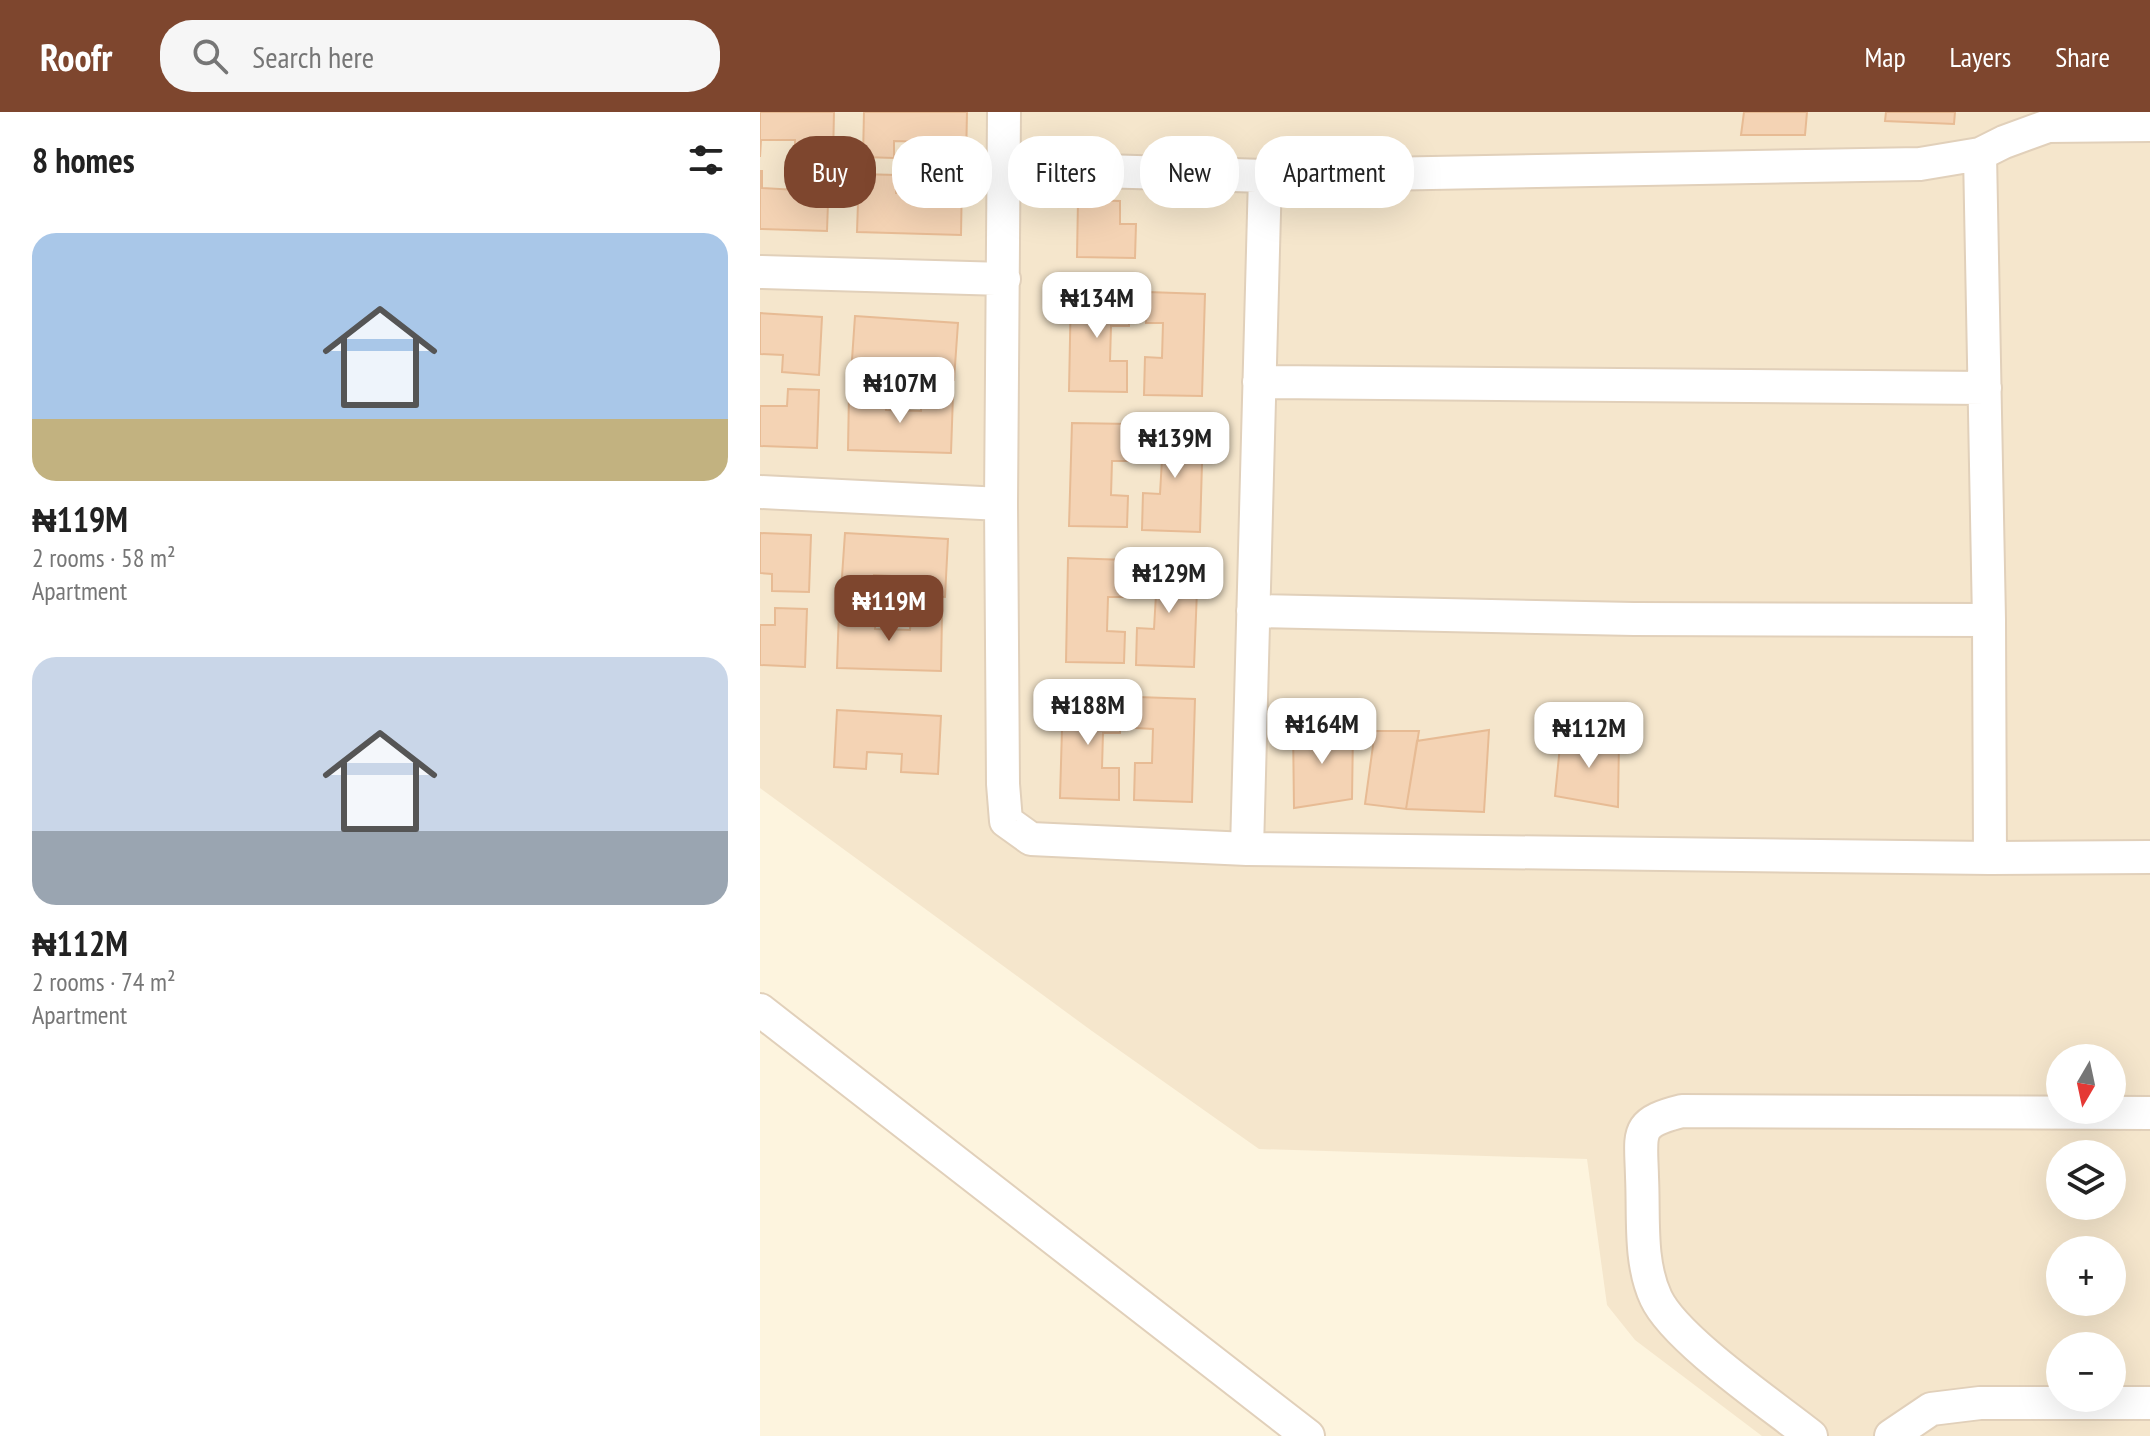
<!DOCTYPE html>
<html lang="en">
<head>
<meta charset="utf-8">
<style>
	:root { --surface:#fff; --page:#f6f6f6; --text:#222; --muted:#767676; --accent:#7e462e }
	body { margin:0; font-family:"PT Sans Narrow",sans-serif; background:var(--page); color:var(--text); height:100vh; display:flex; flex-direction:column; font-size:30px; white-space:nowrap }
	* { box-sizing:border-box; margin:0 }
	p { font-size:26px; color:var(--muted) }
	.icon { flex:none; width:44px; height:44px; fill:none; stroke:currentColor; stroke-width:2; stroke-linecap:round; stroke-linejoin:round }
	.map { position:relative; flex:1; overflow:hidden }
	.sheet { display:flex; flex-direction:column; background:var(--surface); width:760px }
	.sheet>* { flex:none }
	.top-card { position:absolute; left:24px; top:24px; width:760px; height:72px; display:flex; gap:16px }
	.needle { width:52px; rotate:189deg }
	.buttons { position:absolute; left:1286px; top:932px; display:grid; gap:16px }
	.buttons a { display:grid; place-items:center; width:80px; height:80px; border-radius:50%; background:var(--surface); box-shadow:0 8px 32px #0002; font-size:40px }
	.price { position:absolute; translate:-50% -68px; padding:0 18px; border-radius:16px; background:#fff; color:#222; font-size:26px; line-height:52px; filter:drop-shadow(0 2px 4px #0008) }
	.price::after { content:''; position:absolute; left:50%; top:48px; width:24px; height:18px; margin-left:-12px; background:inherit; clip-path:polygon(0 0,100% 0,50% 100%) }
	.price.active { background:var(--accent); color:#fff }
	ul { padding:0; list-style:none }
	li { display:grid; align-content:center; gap:16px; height:424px; padding:0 32px }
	li span { display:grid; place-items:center; height:248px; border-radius:24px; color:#555 }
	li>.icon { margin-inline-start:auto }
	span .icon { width:144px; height:144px; fill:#fffc; stroke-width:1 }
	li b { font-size:34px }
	h2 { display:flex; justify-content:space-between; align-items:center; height:96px; padding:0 32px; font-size:34px }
	.tag { padding:0 28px; border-radius:32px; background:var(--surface); box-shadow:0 8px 32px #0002; font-size:28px; line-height:72px }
	.tag.active { background:var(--accent); color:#fff }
	header { display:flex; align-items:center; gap:48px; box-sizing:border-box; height:112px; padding:0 40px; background:var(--accent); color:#fff }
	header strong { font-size:38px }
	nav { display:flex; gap:44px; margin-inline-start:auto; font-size:28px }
	.search { width:560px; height:72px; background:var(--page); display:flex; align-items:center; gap:20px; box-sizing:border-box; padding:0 28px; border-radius:32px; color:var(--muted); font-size:30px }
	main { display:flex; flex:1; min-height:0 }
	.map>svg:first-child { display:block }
</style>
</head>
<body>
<header>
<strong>Roofr</strong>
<div class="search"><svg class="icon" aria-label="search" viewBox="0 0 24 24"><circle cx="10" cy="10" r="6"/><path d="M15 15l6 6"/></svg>Search here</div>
<nav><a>Map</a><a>Layers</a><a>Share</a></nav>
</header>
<main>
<section class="sheet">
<h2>8 homes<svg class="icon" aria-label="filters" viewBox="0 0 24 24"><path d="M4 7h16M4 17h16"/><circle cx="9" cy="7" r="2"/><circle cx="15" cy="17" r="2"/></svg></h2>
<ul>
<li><span style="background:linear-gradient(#a9c7e8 75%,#c2b280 0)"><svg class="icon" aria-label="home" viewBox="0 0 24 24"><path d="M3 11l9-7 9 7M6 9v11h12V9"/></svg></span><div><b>₦119M</b><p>2 rooms · 58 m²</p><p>Apartment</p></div></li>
<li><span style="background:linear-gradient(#c9d6e8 70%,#9aa5b1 0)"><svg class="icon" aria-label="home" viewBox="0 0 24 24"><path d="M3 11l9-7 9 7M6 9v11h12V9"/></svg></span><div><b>₦112M</b><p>2 rooms · 74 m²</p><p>Apartment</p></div></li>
</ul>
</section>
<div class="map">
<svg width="1390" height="1324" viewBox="0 0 1390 1324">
	<rect width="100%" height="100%" fill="#fdf4de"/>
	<!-- residential -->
	<path fill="#f5e6cc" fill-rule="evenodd" d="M 0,0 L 1390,0 L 1390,1324 L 1002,1324 L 875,1228 L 847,1193 L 827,1047 L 499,1037 L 332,919 L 0,676 ZM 1300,946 L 1352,946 L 1352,998 L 1300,998 ZM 1300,1042 L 1352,1042 L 1352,1094 L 1300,1094 ZM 1300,1138 L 1352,1138 L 1352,1190 L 1300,1190 ZM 1300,1234 L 1352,1234 L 1352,1286 L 1300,1286 Z"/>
	<!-- building -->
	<path fill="#f4d3b4" stroke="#e7bb94" stroke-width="2" d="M 0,0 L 74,0 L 73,46 L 35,46 L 35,28 L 1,28 L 0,45 Z
		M 104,0 L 207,0 L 206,48 L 169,47 L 169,30 L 134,29 L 134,46 L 103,45 Z
		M 984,0 L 1047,0 L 1045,23 L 981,23 Z
		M 1126,0 L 1195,0 L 1194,12 L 1125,9 Z
		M 0,59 L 2,59 L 2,76 L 37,78 L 37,61 L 69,62 L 67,119 L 0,117 Z
		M 99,62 L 136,63 L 136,81 L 171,82 L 171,64 L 202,65 L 201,123 L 97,120 Z
		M 318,88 L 360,89 L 360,112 L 376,112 L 375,146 L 317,145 Z
		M 311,176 L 369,178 L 369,214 L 351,214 L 350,249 L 367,249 L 367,280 L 309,279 Z
		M 387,180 L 445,182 L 442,284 L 384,283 L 385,245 L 402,246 L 403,211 L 386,211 Z
		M 0,201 L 62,205 L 59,263 L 22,260 L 23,243 L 0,242 Z
		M 95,204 L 198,211 L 194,268 L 157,266 L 158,249 L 123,247 L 123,264 L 91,262 Z
		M 28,277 L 59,278 L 57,336 L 0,334 L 0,294 L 27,294 Z
		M 89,280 L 126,281 L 126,298 L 161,299 L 161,282 L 193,283 L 191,341 L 88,338 Z
		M 312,311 L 370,312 L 369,349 L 352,349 L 351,383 L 368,384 L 367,415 L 309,414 Z
		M 385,315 L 443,317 L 440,420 L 382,418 L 383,381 L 400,382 L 402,347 L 384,347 Z
		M 0,421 L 51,423 L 49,480 L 12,479 L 12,462 L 0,461 Z
		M 85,421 L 188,427 L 185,485 L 148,483 L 149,465 L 114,463 L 113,480 L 81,479 Z
		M 308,446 L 367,448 L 366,485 L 348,485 L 347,519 L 365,520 L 364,551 L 306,550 Z
		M 380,450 L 438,452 L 434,555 L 376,553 L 377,516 L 394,517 L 396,482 L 379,481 Z
		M 15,496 L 47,497 L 45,555 L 0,553 L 0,513 L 15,513 Z
		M 79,498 L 116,499 L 115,517 L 150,518 L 151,500 L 182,502 L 181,559 L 77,556 Z
		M 303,583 L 361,585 L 360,621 L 343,621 L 342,656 L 359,656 L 359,688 L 300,686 Z
		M 377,585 L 435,587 L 432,690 L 374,688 L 375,651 L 392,651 L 393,617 L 376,616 Z
		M 77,598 L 181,604 L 178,662 L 141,660 L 142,642 L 107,640 L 106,657 L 74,655 Z
		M 533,615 L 593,619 L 592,687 L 534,696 Z
		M 729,618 L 724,700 L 646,697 L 657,629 Z
		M 615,619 L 659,619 L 646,697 L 605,692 Z
		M 801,624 L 859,628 L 858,695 L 795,684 Z"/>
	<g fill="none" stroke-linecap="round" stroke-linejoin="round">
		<!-- minor casing -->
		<g stroke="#e1d0ba" stroke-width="36">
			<path id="minor" d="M 244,0 L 241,392 L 243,672 L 246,709 L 271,727 L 487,737 L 1230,746 L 1390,745
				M 1220,42 L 1229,508 L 1230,746
				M 244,56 L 505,64 L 1160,52 L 1220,42 L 1244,30 L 1288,14 L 1390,13
				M 0,160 L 244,167
				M 499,270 L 1225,276
				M 0,380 L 241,392
				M 493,499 L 874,507 L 1229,508
				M 487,737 L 505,64
				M 0,898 L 548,1324
				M 1051,1324 C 1012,1293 915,1227 896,1186 C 879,1150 884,1104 882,1065 C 881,1020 874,1011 922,999 L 1390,1001
				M 1131,1324 L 1171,1297 L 1220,1291 L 1390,1291"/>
		</g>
		<!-- minor -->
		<use href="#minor" stroke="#fff" stroke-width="32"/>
	</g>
</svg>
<div class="buttons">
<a><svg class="needle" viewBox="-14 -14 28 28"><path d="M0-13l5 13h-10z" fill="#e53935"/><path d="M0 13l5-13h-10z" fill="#767676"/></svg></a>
<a><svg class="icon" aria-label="layers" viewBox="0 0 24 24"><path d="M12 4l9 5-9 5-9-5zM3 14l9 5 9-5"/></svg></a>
<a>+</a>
<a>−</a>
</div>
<b class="price" style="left:337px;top:228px">₦134M</b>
<b class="price" style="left:140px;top:313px">₦107M</b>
<b class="price" style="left:415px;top:368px">₦139M</b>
<b class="price" style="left:409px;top:503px">₦129M</b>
<b class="price active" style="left:129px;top:531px">₦119M</b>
<b class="price" style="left:328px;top:635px">₦188M</b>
<b class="price" style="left:562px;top:654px">₦164M</b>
<b class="price" style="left:829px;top:658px">₦112M</b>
<div class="top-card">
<a class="tag active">Buy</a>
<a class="tag">Rent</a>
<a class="tag">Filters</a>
<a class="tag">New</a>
<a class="tag">Apartment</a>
</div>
</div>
</main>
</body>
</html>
